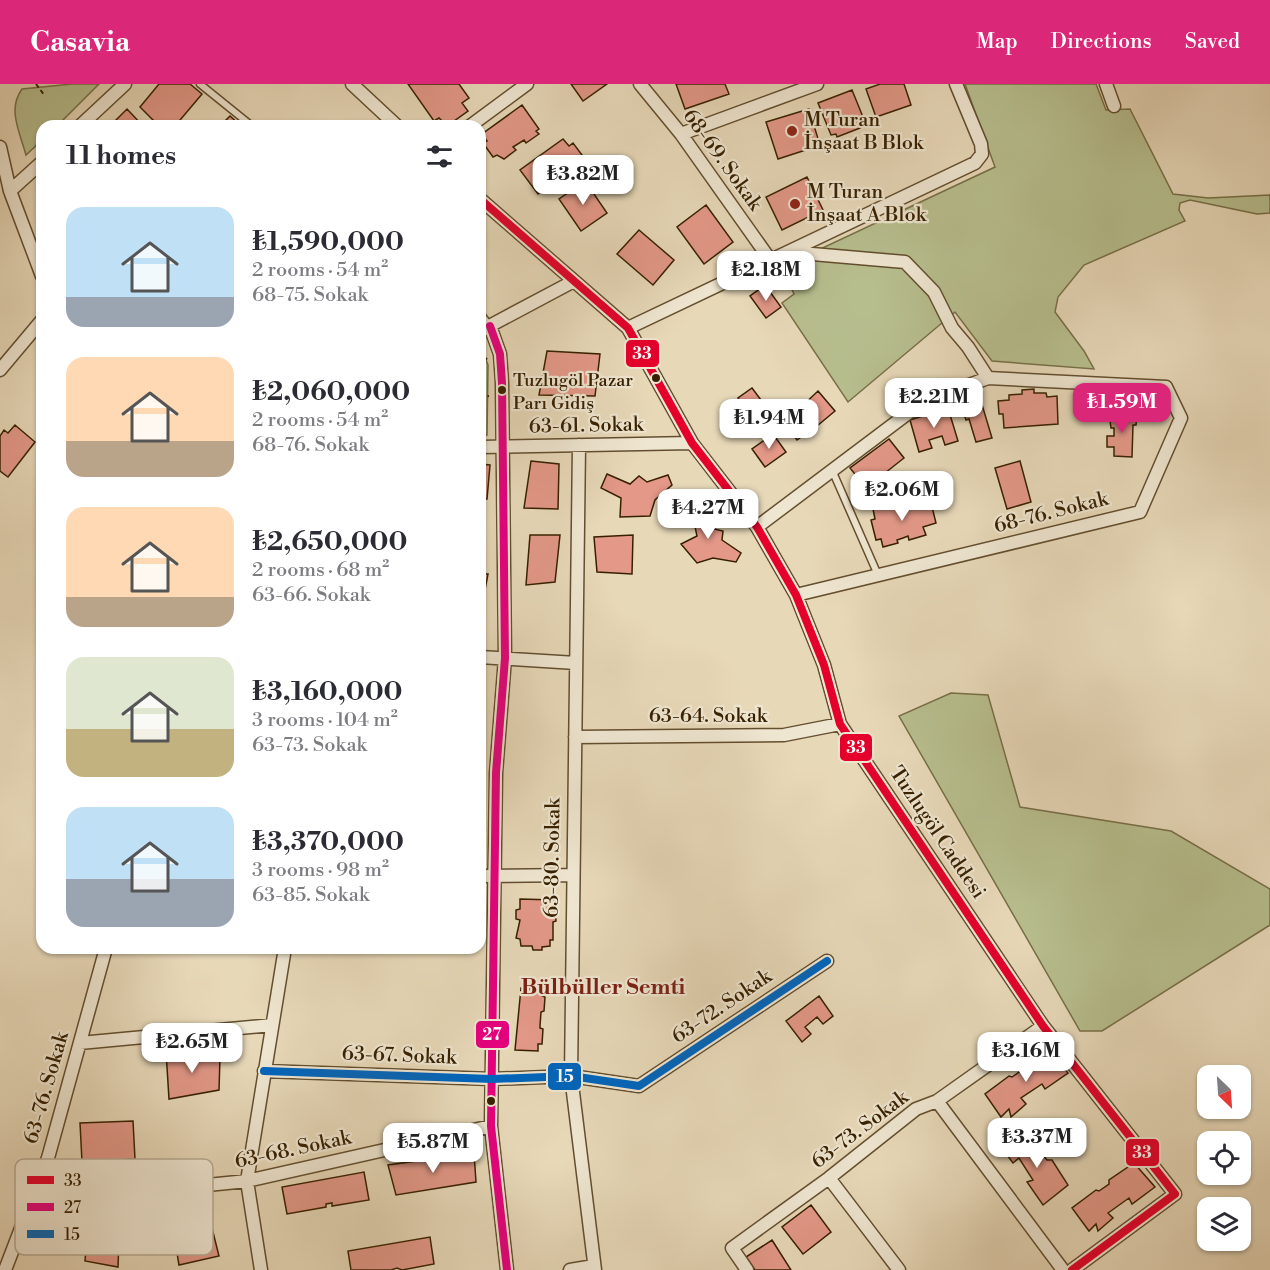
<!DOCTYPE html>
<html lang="en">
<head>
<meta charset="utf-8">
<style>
	:root { --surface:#fff; --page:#f7f7f7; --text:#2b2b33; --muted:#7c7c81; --accent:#db2777 }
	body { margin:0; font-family:"Libre Bodoni",serif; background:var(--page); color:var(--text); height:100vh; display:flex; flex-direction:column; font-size:22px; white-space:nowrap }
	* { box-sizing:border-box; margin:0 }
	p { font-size:20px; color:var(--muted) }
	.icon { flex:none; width:33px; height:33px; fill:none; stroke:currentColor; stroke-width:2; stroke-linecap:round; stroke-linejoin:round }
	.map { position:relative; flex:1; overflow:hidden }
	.sheet { position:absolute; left:36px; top:36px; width:450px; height:834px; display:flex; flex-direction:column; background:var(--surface); border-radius:18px; box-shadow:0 2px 4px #0004 }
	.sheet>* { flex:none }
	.needle { width:39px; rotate:155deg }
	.fabs { position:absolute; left:1197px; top:981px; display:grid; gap:12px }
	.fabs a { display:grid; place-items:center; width:54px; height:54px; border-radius:12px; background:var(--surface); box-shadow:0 2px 4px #0004; font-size:30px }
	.price { position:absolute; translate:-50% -51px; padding:0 14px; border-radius:12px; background:#fff; color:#222; font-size:20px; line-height:39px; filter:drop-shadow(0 2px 3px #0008) }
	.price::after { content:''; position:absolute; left:50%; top:36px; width:18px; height:14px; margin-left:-9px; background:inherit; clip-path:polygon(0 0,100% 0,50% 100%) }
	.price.active { background:var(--accent); color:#fff }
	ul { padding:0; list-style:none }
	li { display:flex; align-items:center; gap:18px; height:150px; padding:0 30px }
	li span { display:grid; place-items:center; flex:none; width:168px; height:120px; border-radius:18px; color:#555 }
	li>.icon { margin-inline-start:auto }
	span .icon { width:72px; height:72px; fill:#fffc; stroke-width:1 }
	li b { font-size:26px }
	h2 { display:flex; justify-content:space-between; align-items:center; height:72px; padding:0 30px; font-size:26px }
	header { display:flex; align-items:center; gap:36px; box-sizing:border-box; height:84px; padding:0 30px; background:var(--accent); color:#fff }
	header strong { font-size:28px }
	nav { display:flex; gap:33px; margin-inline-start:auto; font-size:21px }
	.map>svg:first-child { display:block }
</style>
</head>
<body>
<header>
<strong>Casavia</strong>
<nav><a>Map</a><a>Directions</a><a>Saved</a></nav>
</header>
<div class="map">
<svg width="1270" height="1186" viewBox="0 0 1270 1186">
	<rect width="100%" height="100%" fill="#e7d8b8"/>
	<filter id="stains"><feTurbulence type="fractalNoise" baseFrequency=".00333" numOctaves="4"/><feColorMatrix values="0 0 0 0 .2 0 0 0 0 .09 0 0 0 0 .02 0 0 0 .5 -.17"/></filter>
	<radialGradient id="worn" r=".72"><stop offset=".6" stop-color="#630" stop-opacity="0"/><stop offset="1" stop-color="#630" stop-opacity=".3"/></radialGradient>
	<!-- green -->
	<path fill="#b7be8e" stroke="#776f47" stroke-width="1.5" d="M 72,0 L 99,0 L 57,42 L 42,42 L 42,56 L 26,71 C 20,49 7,25 22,5 Z
		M 965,0 L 1096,0 L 1106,26 L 1130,25 L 1173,110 L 1208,114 L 1270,111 L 1270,129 L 1257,130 L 1190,116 L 1180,119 L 1179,126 L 1185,137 L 1084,181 L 1058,213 L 1055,228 L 1084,267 L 1094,285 L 992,277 L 955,228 L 848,318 L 782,219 L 794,210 L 782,183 L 995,83 Z
		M 484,271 L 488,281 L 487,351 L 480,355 L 480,272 Z
		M 951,609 L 988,611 L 1020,723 L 1171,747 L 1270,805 L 1270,841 L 1102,947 L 1080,947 L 899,632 Z"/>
	<!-- building -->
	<path fill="#e39888" stroke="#372000" stroke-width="1.5" d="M 159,0 L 190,0 L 202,10 L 175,42 L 159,42 L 140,23 Z
		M 408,0 L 459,0 L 469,14 L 462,19 L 468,27 L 447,42 L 439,34 L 434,37 Z
		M 571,0 L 607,0 L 583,17 Z
		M 676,0 L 725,0 L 729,10 L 685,25 Z
		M 880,0 L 904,0 L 911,21 L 876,33 L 866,5 Z
		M 852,6 L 865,38 L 859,40 L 860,44 L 837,53 L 836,50 L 831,51 L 818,19 Z
		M 522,21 L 539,45 L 536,47 L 539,50 L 526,59 L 524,56 L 513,63 L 516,66 L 504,75 L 497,71 L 493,73 L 483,59 L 487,57 L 482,50 Z
		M 127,25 L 143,42 L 110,42 Z
		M 809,25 L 819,58 L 814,60 L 815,63 L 778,75 L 766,38 Z
		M 230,32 L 241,42 L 220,42 Z
		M 563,55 L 569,62 L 573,59 L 582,71 L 578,75 L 580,78 L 538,110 L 520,86 Z
		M 807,93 L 823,126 L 782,146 L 766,113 Z
		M 585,97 L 607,129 L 581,147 L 559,115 Z
		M 706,121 L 733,158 L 704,180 L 677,143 Z
		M 639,146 L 674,176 L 653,201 L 617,170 Z
		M 765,201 L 781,223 L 766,234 L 750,212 Z
		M 547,267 L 600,270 L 595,312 L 539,311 Z
		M 752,304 L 773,332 L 759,342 L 738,314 Z
		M 1034,305 L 1034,309 L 1046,309 L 1047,313 L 1057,312 L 1058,340 L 1004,344 L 1003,330 L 999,330 L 998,317 L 1009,316 L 1009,311 L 1022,310 L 1022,306 Z
		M 818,307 L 835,327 L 817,342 L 801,323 Z
		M 980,314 L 992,354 L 976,358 L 969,335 L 966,336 L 961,320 Z
		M 797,324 L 812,345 L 797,356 L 782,336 Z
		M 948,324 L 958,357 L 945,361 L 942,352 L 929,356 L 932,364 L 919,368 L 910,336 Z
		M 1109,329 L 1137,330 L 1136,341 L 1133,341 L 1132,373 L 1114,372 L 1114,363 L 1107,363 L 1107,352 L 1114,352 L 1114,344 L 1111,344 Z
		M 15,341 L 35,358 L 8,393 L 0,387 L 0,352 L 4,346 L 8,349 Z
		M 773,350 L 786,368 L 765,383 L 752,365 Z
		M 889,355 L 904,374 L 866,404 L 850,384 Z
		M 531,377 L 559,380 L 558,425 L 524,424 Z
		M 1020,377 L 1031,418 L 1007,425 L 995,384 Z
		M 480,380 L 490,381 L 487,415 L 480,415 Z
		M 607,390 L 630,400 L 639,392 L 647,398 L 668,391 L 672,401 L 655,416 L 650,432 L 620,433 L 621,414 L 601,404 Z
		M 915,413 L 918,423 L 931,419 L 936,439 L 923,443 L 926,451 L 909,456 L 908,452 L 903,454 L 897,456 L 898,459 L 883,463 L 881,455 L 876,456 L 871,436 L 875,435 L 873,425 L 887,421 L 888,425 L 894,423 L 899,422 L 898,418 Z
		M 705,420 L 710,444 L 723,447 L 722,456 L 741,469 L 736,478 L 713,474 L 697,479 L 681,460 L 697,452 L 691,423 Z
		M 530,451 L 560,451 L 555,498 L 526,501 Z
		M 633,451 L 632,490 L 597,488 L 594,453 Z
		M 480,490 L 488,490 L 480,532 Z
		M 520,815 L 554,816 L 556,837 L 553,838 L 553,856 L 550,856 L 550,862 L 542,863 L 542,866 L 533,866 L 532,862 L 521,862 L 520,855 L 516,854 L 520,836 L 516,835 L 516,826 L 520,825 Z
		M 521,904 L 542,906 L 542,912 L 545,913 L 544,927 L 541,928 L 540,942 L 540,944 L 543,945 L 542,960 L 538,960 L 538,967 L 515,966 Z
		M 819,912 L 833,932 L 823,940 L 817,933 L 805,943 L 811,950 L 802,958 L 786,937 Z
		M 1047,964 L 1068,989 L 1045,1005 L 1042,1000 L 1021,1014 L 1026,1020 L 1011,1033 L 1009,1025 L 1001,1033 L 985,1010 L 1009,992 L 1012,993 L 1022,986 L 1022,981 Z
		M 166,967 L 220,973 L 219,1006 L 169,1015 Z
		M 133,1037 L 135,1075 L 82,1078 L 80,1039 Z
		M 1027,1051 L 1047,1076 L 1052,1076 L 1068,1101 L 1043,1121 L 1027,1098 L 1033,1096 L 1019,1074 L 1013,1079 L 1001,1063 Z
		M 474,1069 L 476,1098 L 396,1111 L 388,1081 Z
		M 1134,1079 L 1155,1103 L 1132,1120 L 1129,1114 L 1108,1129 L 1113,1134 L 1098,1147 L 1096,1140 L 1089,1147 L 1072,1124 L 1096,1106 L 1099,1107 L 1109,1100 L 1109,1096 Z
		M 364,1088 L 369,1116 L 332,1122 L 332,1119 L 326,1120 L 326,1123 L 287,1130 L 282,1103 Z
		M 204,1112 L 219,1172 L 179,1181 L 169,1122 Z
		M 811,1121 L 831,1148 L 803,1170 L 782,1143 Z
		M 89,1128 L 120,1130 L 118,1183 L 85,1177 Z
		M 430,1153 L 434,1180 L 402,1186 L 397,1184 L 391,1186 L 351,1186 L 348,1167 Z
		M 772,1156 L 791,1186 L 755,1186 L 746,1173 Z"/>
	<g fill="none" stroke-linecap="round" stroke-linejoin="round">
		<!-- service casing -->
		<g stroke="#634e2e" stroke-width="9">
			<path id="service" d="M 200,0 L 252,42
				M 480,229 L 490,242
				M 832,386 L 878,491"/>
		</g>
		<!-- minor casing -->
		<g stroke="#634e2e" stroke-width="15">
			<path id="minor" d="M 352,0 L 397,42
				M 640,0 L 681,50 L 771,177
				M 1106,0 L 1114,22
				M 80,42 L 125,0
				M 470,42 L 527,0
				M 681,50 L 817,0
				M 0,63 L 10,107 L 42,192
				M 10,107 L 42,78
				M 480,115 L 628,244 L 692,359 L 757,443 L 796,511 L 824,581 L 840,640 L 1043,942 L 1175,1110 L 1072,1186
				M 789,168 L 905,178 L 934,208 L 952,244 L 968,263 L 988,294
				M 490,242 L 500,270 L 502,299 L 505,574 L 496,689 L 491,1042 L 507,1186
				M 628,244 L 975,79 L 982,70 L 981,60 L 956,0
				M 480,247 L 574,197
				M 0,286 L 42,236
				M 579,361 L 571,992 L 595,1186
				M 480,363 L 692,359
				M 757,443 L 923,318 L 988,294 L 1166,303 L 1181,334 L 1140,428 L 796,511
				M 480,573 L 576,579
				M 575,653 L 784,651 L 840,640
				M 480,792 L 572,791
				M 80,959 L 272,941
				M 264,987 L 492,995 L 571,992 L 639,1002 L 827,877
				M 937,1017 L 1063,1186
				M 829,1094 L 899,1186
				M 30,1119 L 247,1097 L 491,1042
				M 5,1186 L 48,1074 L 106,864
				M 261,1186 L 247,1097 L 285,864
				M 570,1186 L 594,1182
				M 747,1186 L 732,1164 L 829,1094 L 916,1025 L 937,1017 L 1043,942"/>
		</g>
		<!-- path -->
		<path stroke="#372000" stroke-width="2" stroke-dasharray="4.5 3" stroke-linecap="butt" d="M 36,0 L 45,12
			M 38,47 L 42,51
			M 480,281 L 487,274
			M 480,313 L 489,312"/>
		<!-- service -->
		<use href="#service" stroke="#efe6d1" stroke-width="6"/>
		<!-- minor -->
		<use href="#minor" stroke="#efe6d1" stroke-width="12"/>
		<!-- bus-1 casing -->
		<g stroke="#efe6d1" stroke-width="12">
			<path id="bus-1" d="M 480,115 L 628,244 L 692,359 L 757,443 L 796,511 L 824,581 L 840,640 L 1043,942 L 1175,1110 L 1072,1186"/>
		</g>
		<!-- bus-2 casing -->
		<g stroke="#efe6d1" stroke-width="12">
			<path id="bus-2" d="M 490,242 L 500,270 L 502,299 L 505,574 L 496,689 L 491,1042 L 507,1186"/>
		</g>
		<!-- bus-3 casing -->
		<g stroke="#efe6d1" stroke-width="12">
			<path id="bus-3" d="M 264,987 L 492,995 L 571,992 L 639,1002 L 827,877"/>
		</g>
		<!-- bus-1 -->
		<use href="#bus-1" stroke="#e4002b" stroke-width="8"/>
		<!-- bus-2 -->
		<use href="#bus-2" stroke="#e5007d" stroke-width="8"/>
		<!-- bus-3 -->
		<use href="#bus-3" stroke="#0065bd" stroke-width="8"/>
	</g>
	<!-- markers -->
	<g fill="#8f2418" stroke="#efe6d1" stroke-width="2">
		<circle cx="792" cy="47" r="6"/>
		<circle cx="795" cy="120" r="6"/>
	</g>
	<g fill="#372000" stroke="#efe6d1" stroke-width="2">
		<circle cx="656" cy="294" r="5"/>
		<circle cx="502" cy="306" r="5"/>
		<circle cx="491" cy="1017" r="5"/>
	</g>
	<g text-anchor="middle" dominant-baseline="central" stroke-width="4.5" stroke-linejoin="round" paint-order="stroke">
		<!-- bus labels -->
		<g font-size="18" fill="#372000" stroke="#efe6d1" text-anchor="start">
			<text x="513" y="296">Tuzlugöl Pazar<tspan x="513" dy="23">Parı Gidiş</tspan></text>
		</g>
		<!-- poi labels -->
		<g font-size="20" fill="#372000" stroke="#efe6d1" text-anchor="start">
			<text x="804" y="36">M Turan<tspan x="804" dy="23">İnşaat B Blok</tspan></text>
			<text x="807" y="108">M Turan<tspan x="807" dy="23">İnşaat A Blok</tspan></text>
		</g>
		<!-- street labels -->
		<g font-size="20" fill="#372000" stroke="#efe6d1">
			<text transform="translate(722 76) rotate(54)">68-69. Sokak</text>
			<text transform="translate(586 342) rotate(-1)">63-61. Sokak</text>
			<text transform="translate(1051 429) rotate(-14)">68-76. Sokak</text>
			<text x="708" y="632">63-64. Sokak</text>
			<text transform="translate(937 749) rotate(56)">Tuzlugöl Caddesi</text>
			<text transform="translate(553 774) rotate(-89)">63-80. Sokak</text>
			<text transform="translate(722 923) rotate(-34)">63-72. Sokak</text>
			<text transform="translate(399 972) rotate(2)">63-67. Sokak</text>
			<text transform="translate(47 1004) rotate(-74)">63-76. Sokak</text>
			<text transform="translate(860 1046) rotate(-37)">63-73. Sokak</text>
			<text transform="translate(293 1066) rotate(-12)">63-68. Sokak</text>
		</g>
		<!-- quarter labels -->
		<g font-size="22" font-weight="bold" fill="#7a1f14" stroke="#efe6d1">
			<text x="603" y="903">Bülbüller Semti</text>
		</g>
	</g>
	<!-- legend -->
	<rect x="15" y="1075" width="198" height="96" rx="9" fill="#efe6d1" stroke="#b8ab92" stroke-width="1.5"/>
	<rect x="27" y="1092" width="27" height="8" fill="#e4002b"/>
	<rect x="27" y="1119" width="27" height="8" fill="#e5007d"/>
	<rect x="27" y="1146" width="27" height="8" fill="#0065bd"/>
	<g font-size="16" fill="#372000">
		<text x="64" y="1102">33</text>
		<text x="64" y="1129">27</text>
		<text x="64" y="1156">15</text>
	</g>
	<g stroke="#efe6d1" stroke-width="2">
		<rect x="625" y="255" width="35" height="29" rx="6" fill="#e4002b"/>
		<rect x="839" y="649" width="34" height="29" rx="6" fill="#e4002b"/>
		<rect x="475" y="936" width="35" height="29" rx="6" fill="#e5007d"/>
		<rect x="547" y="978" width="35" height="29" rx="6" fill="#0065bd"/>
		<rect x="1125" y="1054" width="35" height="29" rx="6" fill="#e4002b"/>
	</g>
	<g font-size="16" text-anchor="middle" font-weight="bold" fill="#fff">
		<text x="642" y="275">33</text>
		<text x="856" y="669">33</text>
		<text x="492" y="956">27</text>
		<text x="565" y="998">15</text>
		<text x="1142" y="1074">33</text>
	</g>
	<rect width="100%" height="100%" filter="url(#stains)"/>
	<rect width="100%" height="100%" fill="url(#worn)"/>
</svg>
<div class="fabs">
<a><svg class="needle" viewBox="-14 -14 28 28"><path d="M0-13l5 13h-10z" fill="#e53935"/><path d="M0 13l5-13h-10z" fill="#7c7c81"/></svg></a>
<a><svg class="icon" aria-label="locate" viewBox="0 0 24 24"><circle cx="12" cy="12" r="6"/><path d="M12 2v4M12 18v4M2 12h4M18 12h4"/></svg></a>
<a><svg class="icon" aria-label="layers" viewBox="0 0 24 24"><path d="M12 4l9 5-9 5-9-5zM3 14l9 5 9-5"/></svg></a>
</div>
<b class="price" style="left:583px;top:122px">₺3.82M</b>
<b class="price" style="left:766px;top:218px">₺2.18M</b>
<b class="price" style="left:934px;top:345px">₺2.21M</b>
<b class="price active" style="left:1122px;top:350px">₺1.59M</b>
<b class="price" style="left:769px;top:366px">₺1.94M</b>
<b class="price" style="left:902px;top:438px">₺2.06M</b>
<b class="price" style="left:708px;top:456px">₺4.27M</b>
<b class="price" style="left:192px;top:990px">₺2.65M</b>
<b class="price" style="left:1026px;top:999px">₺3.16M</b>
<b class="price" style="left:1037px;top:1085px">₺3.37M</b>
<b class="price" style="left:433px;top:1090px">₺5.87M</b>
<section class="sheet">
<h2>11 homes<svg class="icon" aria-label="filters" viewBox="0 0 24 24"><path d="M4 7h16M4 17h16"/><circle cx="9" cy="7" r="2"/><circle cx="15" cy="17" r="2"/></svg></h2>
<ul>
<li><span style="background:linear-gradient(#bfe0f5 75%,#9aa5b1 0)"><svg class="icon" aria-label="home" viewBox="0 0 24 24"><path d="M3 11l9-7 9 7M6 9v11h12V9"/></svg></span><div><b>₺1,590,000</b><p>2 rooms · 54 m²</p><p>68-75. Sokak</p></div></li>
<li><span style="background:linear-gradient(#ffd9b3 70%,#b9a48a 0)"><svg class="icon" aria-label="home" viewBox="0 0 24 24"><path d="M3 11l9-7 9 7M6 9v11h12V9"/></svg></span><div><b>₺2,060,000</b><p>2 rooms · 54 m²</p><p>68-76. Sokak</p></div></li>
<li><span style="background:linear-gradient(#ffd9b3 75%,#b9a48a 0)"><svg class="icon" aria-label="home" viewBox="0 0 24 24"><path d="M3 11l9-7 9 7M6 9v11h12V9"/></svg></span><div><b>₺2,650,000</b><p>2 rooms · 68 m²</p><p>63-66. Sokak</p></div></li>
<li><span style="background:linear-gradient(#dfe7d0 60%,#c2b280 0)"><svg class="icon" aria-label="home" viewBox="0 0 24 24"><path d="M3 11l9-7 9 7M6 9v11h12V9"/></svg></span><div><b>₺3,160,000</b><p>3 rooms · 104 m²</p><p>63-73. Sokak</p></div></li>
<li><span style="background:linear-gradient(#bfe0f5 60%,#9aa5b1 0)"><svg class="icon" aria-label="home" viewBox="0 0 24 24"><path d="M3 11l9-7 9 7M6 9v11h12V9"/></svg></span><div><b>₺3,370,000</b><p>3 rooms · 98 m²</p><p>63-85. Sokak</p></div></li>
</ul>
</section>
</div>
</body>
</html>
